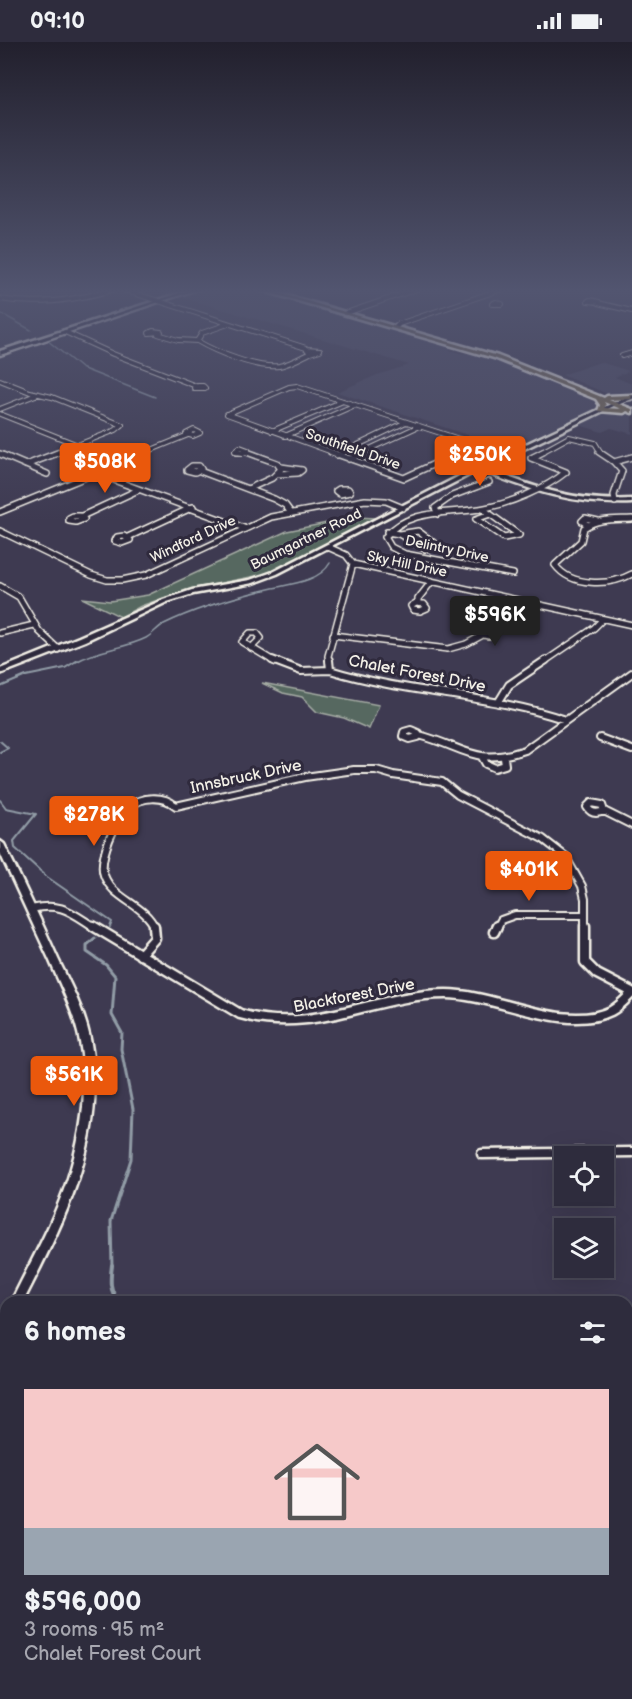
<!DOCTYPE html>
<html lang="en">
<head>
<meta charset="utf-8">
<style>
	:root { --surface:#2e2c3d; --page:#3a3848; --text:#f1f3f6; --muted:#a7a7b0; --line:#494857; --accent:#ea580c }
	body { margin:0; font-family:"Balsamiq Sans",sans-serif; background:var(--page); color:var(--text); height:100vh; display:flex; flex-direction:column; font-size:22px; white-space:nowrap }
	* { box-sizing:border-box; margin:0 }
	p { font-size:20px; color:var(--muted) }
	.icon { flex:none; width:33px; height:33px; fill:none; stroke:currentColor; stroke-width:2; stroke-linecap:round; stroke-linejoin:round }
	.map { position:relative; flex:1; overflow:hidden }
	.details { position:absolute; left:0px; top:1254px; width:633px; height:404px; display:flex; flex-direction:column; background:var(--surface); border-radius:18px 18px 0 0; box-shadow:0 6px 24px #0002,0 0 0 2px var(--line) }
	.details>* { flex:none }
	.controls { position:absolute; left:554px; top:1104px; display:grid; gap:12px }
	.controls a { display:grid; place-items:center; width:60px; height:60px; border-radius:0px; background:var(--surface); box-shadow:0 6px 24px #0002,0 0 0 2px var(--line); font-size:30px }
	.price { position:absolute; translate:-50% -51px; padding:0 14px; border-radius:6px; background:var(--accent); color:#fff; font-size:20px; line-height:39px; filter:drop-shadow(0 2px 3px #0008) }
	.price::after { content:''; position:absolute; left:50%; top:36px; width:18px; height:14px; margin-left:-9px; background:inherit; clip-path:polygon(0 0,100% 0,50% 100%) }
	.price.selected { background:#222; color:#fff }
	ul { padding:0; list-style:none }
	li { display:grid; align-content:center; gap:12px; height:318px; padding:0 24px }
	li span { display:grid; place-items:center; height:186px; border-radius:0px; color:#555 }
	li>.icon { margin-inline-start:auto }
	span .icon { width:108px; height:108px; fill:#fffc; stroke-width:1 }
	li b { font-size:26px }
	h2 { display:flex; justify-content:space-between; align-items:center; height:72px; padding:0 24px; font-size:26px }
	.status { display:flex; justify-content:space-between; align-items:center; height:42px; padding:0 30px; background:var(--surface); direction:ltr }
	.status svg { height:16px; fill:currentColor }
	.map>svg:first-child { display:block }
</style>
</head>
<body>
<div class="status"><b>09:10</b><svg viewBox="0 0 49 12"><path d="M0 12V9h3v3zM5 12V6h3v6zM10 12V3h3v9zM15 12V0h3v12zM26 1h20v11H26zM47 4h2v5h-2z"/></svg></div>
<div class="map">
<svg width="632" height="1657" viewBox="0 0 632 1657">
	<rect width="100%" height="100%" fill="#3e3a51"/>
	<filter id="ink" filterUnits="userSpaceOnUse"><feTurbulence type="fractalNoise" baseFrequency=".0167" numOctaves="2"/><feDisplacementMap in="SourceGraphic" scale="12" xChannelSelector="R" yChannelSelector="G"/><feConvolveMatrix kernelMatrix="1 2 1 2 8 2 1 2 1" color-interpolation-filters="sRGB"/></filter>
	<g filter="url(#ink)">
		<!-- built -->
		<path fill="#49465f" d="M 201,247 L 250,247 L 450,305 L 450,308 L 460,311 L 479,312 L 529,330 L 601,362 L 598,366 L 510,407 L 337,350 L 377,333 L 409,323 L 178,254 Z
			M 600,320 L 629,329 L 615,335 L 632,342 L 632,350 L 610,353 L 562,333 Z
			M 605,371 L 624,371 L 632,374 L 632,392 L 611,386 L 602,390 L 576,382 Z"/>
		<!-- green -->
		<path fill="#566860" stroke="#a5aca4" stroke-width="1.5" d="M 357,475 L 376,476 L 265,532 L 186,548 L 141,564 L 121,575 L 82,556 L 110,559 L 148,553 L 287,489 Z
			M 262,641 L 379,663 L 369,687 L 344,676 L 317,670 L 302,655 L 283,651 Z"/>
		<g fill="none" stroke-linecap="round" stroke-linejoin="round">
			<!-- stream-far3 -->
			<path stroke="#919ca6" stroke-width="1.5" d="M 0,271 L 31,288
				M 47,298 L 81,326 L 155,355
				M 76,620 C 98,607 124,607 146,596 C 152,593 157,586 164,582 C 199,565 234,555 273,546 C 292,542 320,539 330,521"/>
			<!-- stream-far2 -->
			<path stroke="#919ca6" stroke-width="2" d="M 0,645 L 26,634 L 65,626 L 78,618
				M 0,699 L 8,706 L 0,710
				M 0,758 L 6,766 L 36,772 L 14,799 L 15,806 L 47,835 L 112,880 L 110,885"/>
			<!-- stream-far1 -->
			<path stroke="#919ca6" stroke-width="3" d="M 95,896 L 87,903 L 87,910 L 106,923 L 115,934 L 112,973 L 122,991 L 121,1007 L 133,1067 L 131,1117 L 111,1179 L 112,1225"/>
			<!-- stream -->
			<path stroke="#919ca6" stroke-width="4" d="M 112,1223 C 110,1239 109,1248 119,1260
				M 627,1482 L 632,1485
				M 36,1657 L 37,1652"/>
			<!-- street-far4 casing -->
			<g stroke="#f4f1e8" stroke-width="6">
				<path id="street-far4" d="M 121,247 L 306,306 L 310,311 C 300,316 290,322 279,324 C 257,327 216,310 197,299
					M 0,251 L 12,247
					M 0,257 C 39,264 77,258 115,247
					M 590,258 L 599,260 L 588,259 Z
					M 496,260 L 502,262 L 492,262 Z
					M 598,261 L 632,269
					M 346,271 L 417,247
					M 396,285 L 399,282 L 502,247
					M 153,289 L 161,290 L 149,291 Z
					M 65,290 L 113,312 L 196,344
					M 158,292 L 178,298 L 197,299
					M 197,299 L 202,291 L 228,282
					M 307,307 L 320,308 L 310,311
					M 622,314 L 632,311
					M 0,338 L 30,350 L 52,355 L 122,383 L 116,388 L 57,411
					M 198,344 L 203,344 L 205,346 L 194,346 Z
					M 615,362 L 632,355
					M 0,367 L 38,352
					M 0,372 L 78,403
					M 194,388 L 200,391 L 193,394 L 186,392 Z
					M 272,389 L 343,359
					M 285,394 L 355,363
					M 240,405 L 248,408 L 243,411 L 235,409 Z
					M 247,410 L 250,411
					M 144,411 L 188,393
					M 335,411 L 227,372 L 289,345 L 297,344 L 468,400 L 471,404 L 457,411
					M 341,411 L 406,380
					M 361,411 L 419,384
					M 540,411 L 569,395 L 595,401 L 601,411"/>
			</g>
			<!-- street-far3 casing -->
			<g stroke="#f4f1e8" stroke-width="8">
				<path id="street-far3" d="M 237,410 L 245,410
					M 247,410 L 277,421 L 281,427 L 272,436 L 248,447
					M 331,410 L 404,436 L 460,410
					M 599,410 L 614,420 L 632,415
					M 0,412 L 47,432
					M 337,413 L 344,410
					M 449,415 L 479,426
					M 349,417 L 365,410
					M 614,420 L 622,429 L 614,453 L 615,460
					M 26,423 L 60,410
					M 192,424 L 199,424 L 201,427 L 195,430 L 187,428 Z
					M 200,429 L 274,457 L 285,463 L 291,471
					M 95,431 L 244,486
					M 278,432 L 298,431 L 302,428 L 281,425
					M 339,447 L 348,447 L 350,450 L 340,452 L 336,449 Z
					M 483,467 L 490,472
					M 0,470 L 147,410
					M 438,472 L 435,466 L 452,454 L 489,440
					M 490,472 L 519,493 L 504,496 L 476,477 Z
					M 73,474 L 80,474 L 84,477 L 76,480 L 69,479 L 69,476 Z
					M 82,474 L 138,448
					M 632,477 C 615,478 598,476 584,486 L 581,499 L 555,523 C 571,545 610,544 632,532
					M 588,483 L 582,479 L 585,476 L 598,479
					M 0,489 L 91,533 L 107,538 L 122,538 L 146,533 L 271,475 L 365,458 L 386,459 L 403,466
					M 418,489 L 438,504 L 425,507 L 399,492 Z
					M 387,490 L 399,492
					M 124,494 L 130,498 L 122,501 L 115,499 L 117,495 Z
					M 128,495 L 193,465
					M 328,505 L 346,513 L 353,522 L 328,614 L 329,620
					M 353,522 L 632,583
					M 513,532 L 405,512 L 391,505 L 385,495 C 410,465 451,473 485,466 C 511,461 545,447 566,430 L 531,416 L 543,410
					M 0,544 L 19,555 L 39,589 L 58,607
					M 416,561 L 424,562 L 427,566 L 420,569 L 413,568 L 411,564 Z
					M 418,561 L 418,557 L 432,539
					M 488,588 L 492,592 L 489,594 L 478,592 L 480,589 Z
					M 0,591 L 34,583
					M 333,593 L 448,607 L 466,602 L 481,594
					M 251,606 L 261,596 L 257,591 L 250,591 L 242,600 L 275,620
					M 544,620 L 594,586 L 603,577"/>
			</g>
			<!-- street-far2 casing -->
			<g stroke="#f4f1e8" stroke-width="10">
				<path id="street-far2" d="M 272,618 L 301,629 L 330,628
					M 329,618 L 330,628 C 407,652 489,652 566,678
					M 498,661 L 509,643 L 546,618
					M 411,688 L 418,691 L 418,695 L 410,697 L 403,694 L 404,690 Z
					M 419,693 C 465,705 474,725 525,708 L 632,631
					M 600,696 L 632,708
					M 482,715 L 486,722 L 495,726 L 505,723 L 504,716
					M 591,761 L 602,763 L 604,769 C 597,772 591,772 587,765 Z
					M 604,769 L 632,783
					M 31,867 C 63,860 70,870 96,886
					M 155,886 C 145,862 112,857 104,833 C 98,817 116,777 129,765 C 142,754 163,753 176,764 L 305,735 L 354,728 L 376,728 L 393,733 L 442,740 L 458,753 L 543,797 L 565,814 L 582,844 L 585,857 L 585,886
					M 497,886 L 501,878 L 515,873 L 585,873"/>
			</g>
			<!-- street-far1 casing -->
			<g stroke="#f4f1e8" stroke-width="13">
				<path id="street-far1" d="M 93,884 L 240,972 C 316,994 373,952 446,952 C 495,952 565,992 611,969 C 619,965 626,957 632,951
					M 585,884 L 585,920 L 597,932 L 632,950
					M 494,890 L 497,884
					M 140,913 L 155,896 L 154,884
					M 482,1112 L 632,1110"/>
			</g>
			<!-- street casing -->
			<g stroke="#f4f1e8" stroke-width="15">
				<path id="street" d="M 578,1652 L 609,1657"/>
			</g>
			<!-- secondary casing -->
			<g stroke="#f4f1e8" stroke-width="5">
				<path id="secondary" d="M 192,247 L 198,247 L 0,313 L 0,309 Z
					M 613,361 L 618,362 L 484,426 C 537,446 574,460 632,457 L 632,461 C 573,463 533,449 479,428 L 277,532 L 253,541 L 193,552 L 167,560 L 85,599 L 0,632 L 0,627 L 79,595 L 163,558 L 192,548 L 250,538 L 273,530 L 477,425 Z
					M 0,799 L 4,802 C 23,840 41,879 58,917 C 71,944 86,972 91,1002 C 108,1094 64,1180 23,1260 L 11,1260 C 31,1219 54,1179 68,1136 C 82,1092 89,1046 80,1000 C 75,972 61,945 50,919 C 33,883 17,847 0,811 Z
					M 6,1276 L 6,1294 L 4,1297 L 0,1299 L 0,1280 L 2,1277 Z"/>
			</g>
			<!-- primary casing -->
			<g stroke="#f4f1e8" stroke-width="5">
				<path id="primary" d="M 257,247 L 265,247 L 498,314 L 604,356 L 607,354 L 632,353 L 631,357 L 609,358 L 632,367 L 632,371 L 627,369 L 624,371 L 598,369 L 600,363 L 596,357 L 494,316 ZM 604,360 L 621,367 L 604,366 L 606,363 Z"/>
			</g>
			<!-- street-far4 -->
			<use href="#street-far4" stroke="#2f2a3d" stroke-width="4"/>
			<!-- street-far3 -->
			<use href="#street-far3" stroke="#2f2a3d" stroke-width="5"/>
			<!-- street-far2 -->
			<use href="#street-far2" stroke="#2f2a3d" stroke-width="6"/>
			<!-- street-far1 -->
			<use href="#street-far1" stroke="#2f2a3d" stroke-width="8"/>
			<!-- street -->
			<use href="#street" stroke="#2f2a3d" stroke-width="10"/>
			<!-- secondary -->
			<use href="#secondary" fill="#2f2a3d" fill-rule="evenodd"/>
			<!-- primary -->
			<use href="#primary" fill="#776a54" fill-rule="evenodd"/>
		</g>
	</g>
	<!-- sky -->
	<linearGradient id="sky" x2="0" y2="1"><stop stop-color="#22202d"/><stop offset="0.52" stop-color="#525570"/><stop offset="1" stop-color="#525570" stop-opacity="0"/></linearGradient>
	<rect width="632" height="479" fill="url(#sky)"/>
	<g text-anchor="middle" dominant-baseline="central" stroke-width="6" stroke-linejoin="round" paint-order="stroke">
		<!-- far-street labels -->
		<g font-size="14" fill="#f4f1e8" stroke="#2f2a3d">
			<text transform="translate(353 407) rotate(19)">Southfield Drive</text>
			<text transform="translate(193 497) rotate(-25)">Windford Drive</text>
			<text transform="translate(306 497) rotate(-26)">Baumgartner Road</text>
			<text transform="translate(447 507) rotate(12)">Delintry Drive</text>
			<text transform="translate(407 522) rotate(12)">Sky Hill Drive</text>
		</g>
		<!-- street labels -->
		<g font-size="16" fill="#f4f1e8" stroke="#2f2a3d">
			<text transform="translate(417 632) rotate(11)">Chalet Forest Drive</text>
			<text transform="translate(246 735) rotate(-12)">Innsbruck Drive</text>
			<text transform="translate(354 954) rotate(-11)">Blackforest Drive</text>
		</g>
	</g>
</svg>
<div class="controls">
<a><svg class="icon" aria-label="locate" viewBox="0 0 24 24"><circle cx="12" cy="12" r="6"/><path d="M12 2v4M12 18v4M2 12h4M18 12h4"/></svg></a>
<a><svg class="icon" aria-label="layers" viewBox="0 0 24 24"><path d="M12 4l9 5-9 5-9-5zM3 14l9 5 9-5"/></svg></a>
</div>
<b class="price" style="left:480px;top:445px">$250K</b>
<b class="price" style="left:105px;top:452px">$508K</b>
<b class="price selected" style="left:495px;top:605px">$596K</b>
<b class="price" style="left:94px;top:805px">$278K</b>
<b class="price" style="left:529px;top:860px">$401K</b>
<b class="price" style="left:74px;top:1065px">$561K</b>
<section class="details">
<h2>6 homes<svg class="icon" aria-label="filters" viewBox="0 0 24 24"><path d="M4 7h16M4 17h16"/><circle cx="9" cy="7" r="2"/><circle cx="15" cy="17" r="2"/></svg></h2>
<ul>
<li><span style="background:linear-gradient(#f6c9c9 75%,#9aa5b1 0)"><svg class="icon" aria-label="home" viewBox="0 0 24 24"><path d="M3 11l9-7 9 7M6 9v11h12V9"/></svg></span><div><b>$596,000</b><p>3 rooms · 95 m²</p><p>Chalet Forest Court</p></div></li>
</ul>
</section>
</div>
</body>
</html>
